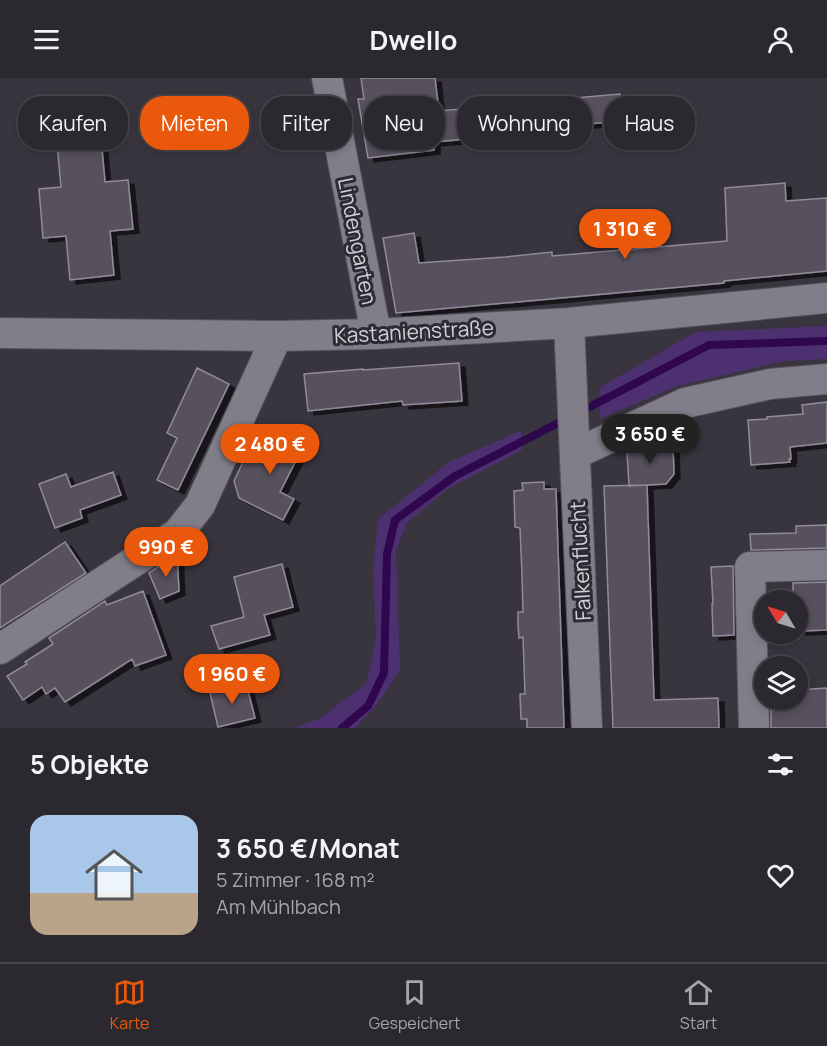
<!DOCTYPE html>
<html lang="de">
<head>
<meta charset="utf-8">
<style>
	:root { --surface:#2b282f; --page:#37343b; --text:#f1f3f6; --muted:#a6a6aa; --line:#47444b; --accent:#ea580c }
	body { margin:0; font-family:Manrope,sans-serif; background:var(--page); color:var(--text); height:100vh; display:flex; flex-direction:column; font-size:22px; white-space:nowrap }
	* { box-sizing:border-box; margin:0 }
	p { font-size:20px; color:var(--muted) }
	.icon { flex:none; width:33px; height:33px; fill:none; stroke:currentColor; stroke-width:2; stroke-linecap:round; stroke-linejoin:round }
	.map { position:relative; height:650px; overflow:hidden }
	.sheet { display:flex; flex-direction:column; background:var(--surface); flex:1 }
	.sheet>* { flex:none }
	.top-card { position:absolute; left:18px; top:18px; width:792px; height:54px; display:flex; gap:12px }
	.needle { width:39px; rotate:308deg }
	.buttons { position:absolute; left:754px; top:512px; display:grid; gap:12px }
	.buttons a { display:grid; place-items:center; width:54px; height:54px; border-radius:50%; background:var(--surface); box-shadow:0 3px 9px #0003,0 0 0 2px var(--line); font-size:30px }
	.price { position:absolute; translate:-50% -51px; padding:0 14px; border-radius:21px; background:var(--accent); color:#fff; font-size:20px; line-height:39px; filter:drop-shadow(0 2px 3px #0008) }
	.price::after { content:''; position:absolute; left:50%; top:36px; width:18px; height:14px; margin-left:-9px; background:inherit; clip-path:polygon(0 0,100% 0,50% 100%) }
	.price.active { background:#222; color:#fff }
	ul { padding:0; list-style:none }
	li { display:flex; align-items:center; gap:18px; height:150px; padding:0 30px }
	li span { display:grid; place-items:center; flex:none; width:168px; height:120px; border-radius:18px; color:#555 }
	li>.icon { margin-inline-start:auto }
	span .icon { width:72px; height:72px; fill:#fffc; stroke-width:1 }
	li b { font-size:26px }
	h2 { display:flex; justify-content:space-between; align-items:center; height:72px; padding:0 30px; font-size:26px }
	.chip { padding:0 21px; border-radius:24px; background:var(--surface); box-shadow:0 3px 9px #0003,0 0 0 2px var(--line); font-size:21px; line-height:54px }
	.chip.active { background:var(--accent); color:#fff }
	header { display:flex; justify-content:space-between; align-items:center; height:78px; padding:0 30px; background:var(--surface); font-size:27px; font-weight:700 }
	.tab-bar { display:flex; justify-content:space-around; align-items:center; height:84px; border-top:2px solid var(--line); background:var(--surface); font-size:16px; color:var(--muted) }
	.tab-bar a { display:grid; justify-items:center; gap:3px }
	.tab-bar .active { color:var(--accent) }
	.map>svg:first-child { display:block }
</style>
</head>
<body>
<header><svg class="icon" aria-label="menu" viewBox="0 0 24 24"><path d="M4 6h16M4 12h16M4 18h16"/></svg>Dwello<svg class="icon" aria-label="person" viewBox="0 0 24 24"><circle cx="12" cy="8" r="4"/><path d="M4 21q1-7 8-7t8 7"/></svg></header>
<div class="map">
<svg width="827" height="650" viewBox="0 0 827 650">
	<defs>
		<filter id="shadow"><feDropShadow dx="6" dy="4" stdDeviation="0" flood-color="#0009"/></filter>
	</defs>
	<rect width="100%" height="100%" fill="#39353f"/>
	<!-- green -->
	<path fill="#4d306f" d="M 827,248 L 827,281 L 784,283 L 677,308 L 600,341 L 599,310 L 696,254 Z
		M 521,353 L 522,372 L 446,412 L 407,445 L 396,473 L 400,592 L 376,628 L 355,650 L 294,650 L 319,641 L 367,605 L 376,560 L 373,491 L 378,441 L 449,384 Z"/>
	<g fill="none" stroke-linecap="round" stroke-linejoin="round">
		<!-- stream -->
		<path stroke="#2e074f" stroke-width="8" d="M 580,334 L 709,267 L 827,263
			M 342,650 L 368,628 L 384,595 L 387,476 L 395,442 L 455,398 L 568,340"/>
	</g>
	<!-- building -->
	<path fill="#56515d" stroke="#908b98" stroke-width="1.5" filter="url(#shadow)" d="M 361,0 L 435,0 L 439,33 L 506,27 L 506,26 L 620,16 L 622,43 L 539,50 L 539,52 L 502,56 L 502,58 L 434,64 L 434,72 L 368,80 L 358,21 L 364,21 Z
		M 101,60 L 105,104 L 128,102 L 133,151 L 110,153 L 114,197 L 70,202 L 66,158 L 43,160 L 39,111 L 61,109 L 57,65 Z
		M 785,105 L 786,123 L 827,120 L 827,193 L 724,203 L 724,205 L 396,235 L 383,160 L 414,155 L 419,185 L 505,179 L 552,174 L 552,178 L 727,163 L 725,110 Z
		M 459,285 L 462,323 L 403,327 L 402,323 L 308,333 L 304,296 L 363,291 L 363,292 Z
		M 197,290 L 229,306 L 178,412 L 157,402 L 177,360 L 167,355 Z
		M 827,324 L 827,365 L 790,369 L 791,381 L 789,381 L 790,384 L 751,387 L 748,342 L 767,341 L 767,339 L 803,336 L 802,327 Z
		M 278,349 L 306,363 L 280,414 L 294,421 L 283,442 L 239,420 L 234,403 L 243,384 L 260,378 L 264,371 L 266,372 Z
		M 642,364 L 656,369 L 673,369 L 674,396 L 666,406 L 629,408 L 627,374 L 636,373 L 636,367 Z
		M 113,394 L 121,417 L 80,432 L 82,440 L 55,450 L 39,406 L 66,396 L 71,409 Z
		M 544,404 L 544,411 L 556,411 L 564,650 L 527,650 L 527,641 L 521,641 L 520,616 L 525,616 L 523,559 L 519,560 L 518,547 L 518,534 L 523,534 L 522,497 L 520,450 L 515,449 L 514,413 L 523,412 L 522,405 Z
		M 647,407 L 654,622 L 718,620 L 719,650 L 613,650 L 604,408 Z
		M 827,447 L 827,470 L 751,472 L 750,456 L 796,455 L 796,448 Z
		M 65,464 L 86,495 L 0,550 L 0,508 Z
		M 177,476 L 179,513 L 160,521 L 149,495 Z
		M 282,486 L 293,529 L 264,537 L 270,557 L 219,571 L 211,548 L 244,539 L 234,499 Z
		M 733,488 L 734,557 L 713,558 L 712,526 L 713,526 L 711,489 Z
		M 827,504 L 827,552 L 800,553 L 798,522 L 793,522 L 793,505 Z
		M 143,513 L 166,577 L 135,588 L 132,581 L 65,624 L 55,610 L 46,616 L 42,609 L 23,622 L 7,598 L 27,586 L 25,584 L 53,566 L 49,560 L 105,523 L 107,527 Z
		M 246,605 L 255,640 L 218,649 L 210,615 Z
		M 827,610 L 827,650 L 771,650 L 771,621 L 798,621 L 798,612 Z"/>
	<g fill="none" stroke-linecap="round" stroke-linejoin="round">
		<!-- minor casing -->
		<g stroke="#55525b" stroke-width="32">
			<path id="minor" d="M 327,0 L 376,256
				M 569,245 L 587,650
				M 0,255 L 277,258 L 376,256 L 569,245 L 827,220
				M 575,376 L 685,325 L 770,306 L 827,301
				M 0,571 L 178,455 L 200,427 L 277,258
				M 754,650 L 750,489 L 827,487"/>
		</g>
		<!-- minor -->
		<use href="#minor" stroke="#817d89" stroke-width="30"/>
	</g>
	<g text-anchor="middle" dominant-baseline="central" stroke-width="6" stroke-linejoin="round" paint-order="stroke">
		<!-- street labels -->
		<g font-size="21" fill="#d2d0d7" stroke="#2f2b35">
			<text transform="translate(358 163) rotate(79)">Lindengarten</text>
			<text transform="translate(414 253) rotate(-3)">Kastanienstraße</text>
			<text transform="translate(580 483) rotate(-93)">Falkenflucht</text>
		</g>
	</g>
</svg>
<div class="buttons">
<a><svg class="needle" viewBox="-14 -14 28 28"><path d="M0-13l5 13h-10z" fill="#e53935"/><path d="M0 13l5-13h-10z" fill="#a6a6aa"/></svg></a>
<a><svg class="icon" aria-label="layers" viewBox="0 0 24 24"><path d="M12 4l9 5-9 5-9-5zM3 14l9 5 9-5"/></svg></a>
</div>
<b class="price" style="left:625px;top:182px">1 310 €</b>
<b class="price active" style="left:650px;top:387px">3 650 €</b>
<b class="price" style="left:270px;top:397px">2 480 €</b>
<b class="price" style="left:166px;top:500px">990 €</b>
<b class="price" style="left:232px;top:627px">1 960 €</b>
<div class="top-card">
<a class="chip">Kaufen</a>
<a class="chip active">Mieten</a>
<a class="chip">Filter</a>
<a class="chip">Neu</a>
<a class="chip">Wohnung</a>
<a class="chip">Haus</a>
</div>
</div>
<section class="sheet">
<h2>5 Objekte<svg class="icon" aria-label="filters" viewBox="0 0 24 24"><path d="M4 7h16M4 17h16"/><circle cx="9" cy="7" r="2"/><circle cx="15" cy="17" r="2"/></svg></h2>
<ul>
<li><span style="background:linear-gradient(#a9c7e8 65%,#b9a48a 0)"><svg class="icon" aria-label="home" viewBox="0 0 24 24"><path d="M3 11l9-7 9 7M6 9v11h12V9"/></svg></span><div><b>3 650 €/Monat</b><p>5 Zimmer · 168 m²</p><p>Am Mühlbach</p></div><svg class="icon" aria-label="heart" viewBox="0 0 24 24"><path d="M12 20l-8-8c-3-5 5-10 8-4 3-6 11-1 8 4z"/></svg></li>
</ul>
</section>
<nav class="tab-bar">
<a class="active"><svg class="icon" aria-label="map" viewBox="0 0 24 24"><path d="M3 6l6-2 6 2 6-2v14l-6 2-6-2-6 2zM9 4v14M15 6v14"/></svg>Karte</a>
<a><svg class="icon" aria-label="saved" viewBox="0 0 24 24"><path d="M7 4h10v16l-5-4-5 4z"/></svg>Gespeichert</a>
<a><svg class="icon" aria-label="home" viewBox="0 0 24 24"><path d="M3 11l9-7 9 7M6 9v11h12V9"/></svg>Start</a>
</nav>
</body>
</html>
